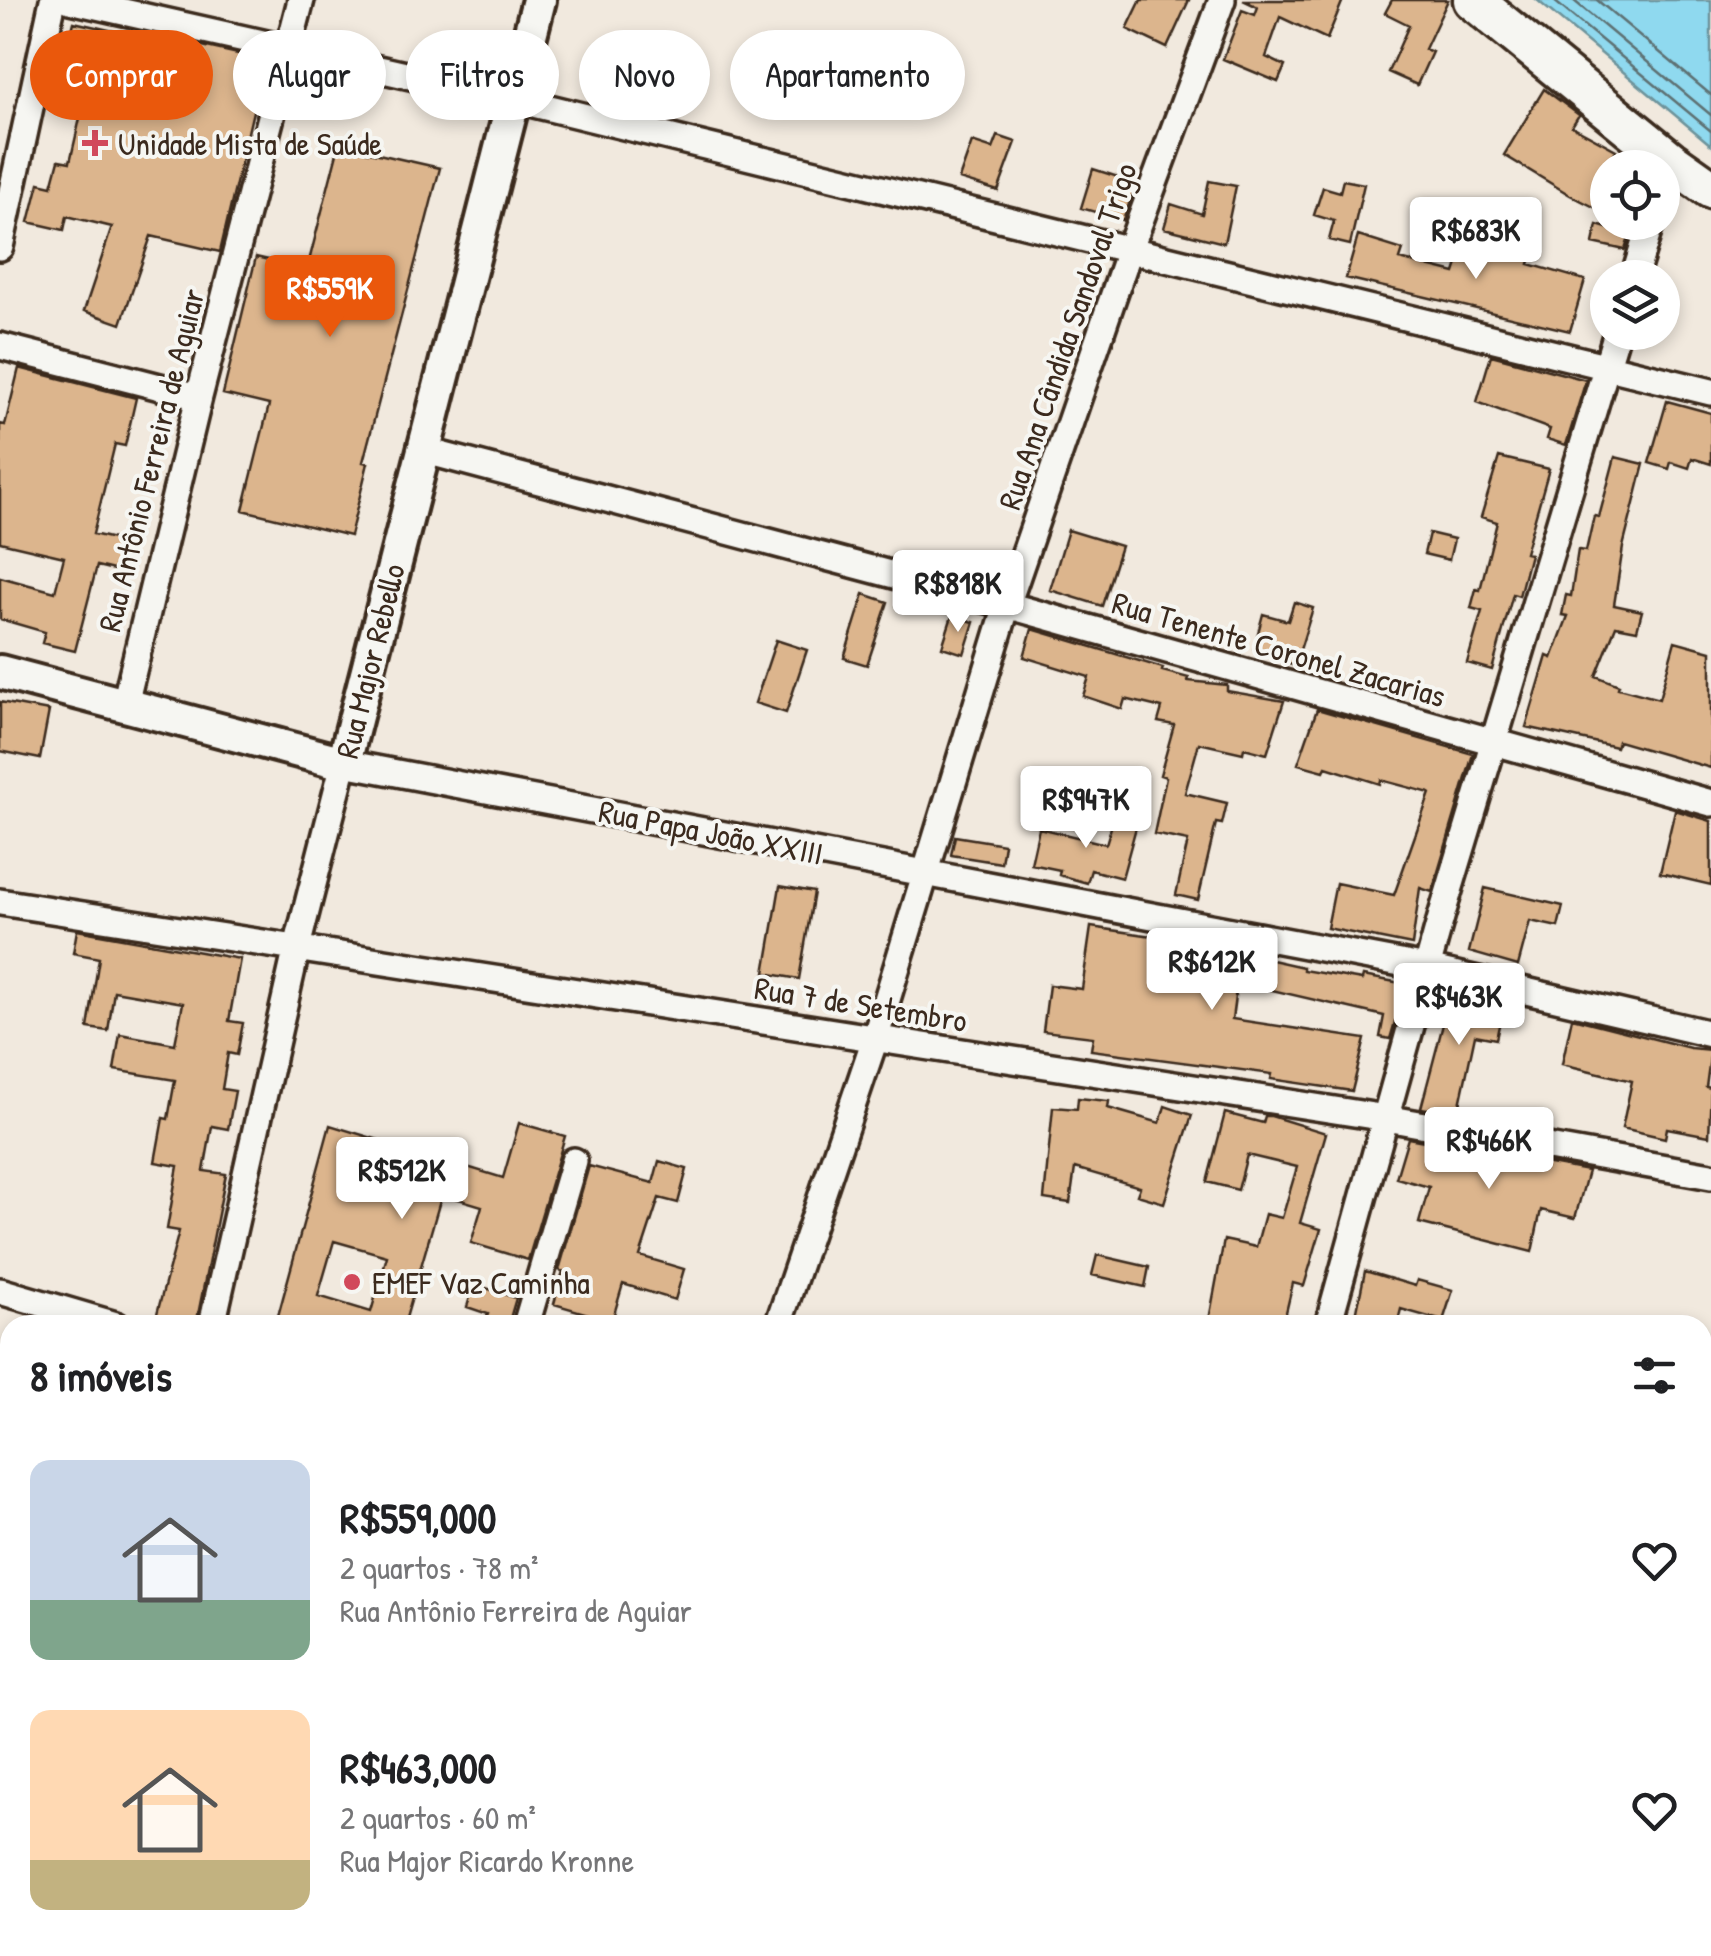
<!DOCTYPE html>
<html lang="pt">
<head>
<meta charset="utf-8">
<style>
	:root { --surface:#fff; --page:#f2f2f2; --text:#202124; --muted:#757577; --accent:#ea580c }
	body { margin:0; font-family:"Patrick Hand",sans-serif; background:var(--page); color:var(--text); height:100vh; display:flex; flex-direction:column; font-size:38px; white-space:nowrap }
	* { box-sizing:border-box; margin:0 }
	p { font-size:32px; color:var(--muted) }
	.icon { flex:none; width:55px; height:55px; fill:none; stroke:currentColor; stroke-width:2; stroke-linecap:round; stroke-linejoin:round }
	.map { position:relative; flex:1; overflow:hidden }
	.side { position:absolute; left:0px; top:1315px; width:1712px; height:642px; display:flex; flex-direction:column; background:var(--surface); border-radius:30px 30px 0 0; box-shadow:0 5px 15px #0003 }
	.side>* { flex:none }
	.top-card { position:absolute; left:30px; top:30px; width:1000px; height:90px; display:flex; gap:20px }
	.fabs { position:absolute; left:1590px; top:150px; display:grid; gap:20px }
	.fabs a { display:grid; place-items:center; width:90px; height:90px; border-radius:50%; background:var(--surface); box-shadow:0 5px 15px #0003; font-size:50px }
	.price { position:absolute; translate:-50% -85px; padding:0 22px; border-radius:10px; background:#fff; color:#222; font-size:32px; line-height:65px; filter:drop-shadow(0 2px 5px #0008) }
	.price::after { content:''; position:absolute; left:50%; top:60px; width:30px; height:22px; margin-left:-15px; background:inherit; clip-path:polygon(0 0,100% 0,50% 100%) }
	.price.current { background:var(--accent); color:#fff }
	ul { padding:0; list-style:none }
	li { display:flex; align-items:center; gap:30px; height:250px; padding:0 30px }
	li span { display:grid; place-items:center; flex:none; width:280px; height:200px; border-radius:20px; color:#555 }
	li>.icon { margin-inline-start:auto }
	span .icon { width:120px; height:120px; fill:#fffc; stroke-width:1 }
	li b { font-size:42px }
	h2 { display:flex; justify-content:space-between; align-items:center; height:120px; padding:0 30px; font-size:42px }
	.chip { padding:0 35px; border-radius:45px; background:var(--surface); box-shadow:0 5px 15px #0003; font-size:35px; line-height:90px }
	.chip.current { background:var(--accent); color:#fff }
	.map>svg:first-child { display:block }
</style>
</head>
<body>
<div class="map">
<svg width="1711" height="1956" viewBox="0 0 1711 1956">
	<rect width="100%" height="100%" fill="#f1e9de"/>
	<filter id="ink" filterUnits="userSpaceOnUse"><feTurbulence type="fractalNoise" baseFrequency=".01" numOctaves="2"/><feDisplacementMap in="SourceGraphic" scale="20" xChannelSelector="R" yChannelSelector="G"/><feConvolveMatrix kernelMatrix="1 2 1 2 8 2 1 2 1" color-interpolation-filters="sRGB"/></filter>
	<g filter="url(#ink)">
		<!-- water -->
		<path fill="#8fd9ef" stroke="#6d939b" stroke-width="2.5" d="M 1537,0 L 1711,0 L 1711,145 Z"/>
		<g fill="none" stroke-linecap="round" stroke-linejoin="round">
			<!-- shore -->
			<path stroke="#5d7072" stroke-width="2.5" d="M 1553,0 L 1711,131
				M 1573,0 L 1711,115
				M 1597,0 L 1711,95"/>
		</g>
		<!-- building -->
		<path fill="#dcb58d" stroke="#3b2a1e" stroke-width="2.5" fill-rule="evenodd" d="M 1141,0 L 1189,0 L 1167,48 L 1127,29 Z
			M 1243,0 L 1343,0 L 1327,39 L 1280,17 L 1266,57 L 1285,66 L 1278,82 L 1223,59 L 1242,10 L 1255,15 L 1258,7 Z
			M 1392,0 L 1448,0 L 1425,49 L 1432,52 L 1417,85 L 1388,72 L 1409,25 L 1385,13 Z
			M 74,22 L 197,50 L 198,45 L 265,60 L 220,252 L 151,236 L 121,324 L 84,311 L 112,227 L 67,216 L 64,230 L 29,222 L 39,183 L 52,186 L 59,160 L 70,162 L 83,105 L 55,98 Z
			M 1544,89 L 1579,115 L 1572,126 L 1616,150 L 1608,165 L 1608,214 L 1570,195 L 1504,155 Z
			M 998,136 L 1016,142 L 998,191 L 959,179 L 972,142 L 993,149 Z
			M 339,145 L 440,168 L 363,462 L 368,463 L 350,536 L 243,510 L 269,405 L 223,394 L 256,257 L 307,269 Z
			M 1093,169 L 1137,183 L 1123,220 L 1081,208 Z
			M 1343,180 L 1364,184 L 1350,245 L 1329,240 L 1334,221 L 1314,215 L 1323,187 L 1340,192 Z
			M 1209,181 L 1236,186 L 1224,243 L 1164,228 L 1171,204 L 1202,214 Z
			M 1597,225 L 1630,235 L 1625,250 L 1593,243 Z
			M 1358,236 L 1403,250 L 1400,259 L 1455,273 L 1465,242 L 1531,258 L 1529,264 L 1585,280 L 1570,331 L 1346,278 Z
			M 1491,355 L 1586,380 L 1566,445 L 1547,439 L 1550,429 L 1477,402 Z
			M 19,368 L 136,398 L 125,446 L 115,444 L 93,534 L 134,544 L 126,573 L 97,566 L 75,651 L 42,643 L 45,632 L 0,619 L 0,577 L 55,592 L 64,557 L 0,542 L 0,424 L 5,425 Z
			M 1667,401 L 1711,413 L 1711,464 L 1692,458 L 1689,468 L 1671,462 L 1669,469 L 1649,463 Z
			M 1499,457 L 1549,469 L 1525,553 L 1530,554 L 1519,596 L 1513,594 L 1492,670 L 1467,663 L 1482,611 L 1471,608 L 1476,589 L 1480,590 L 1497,522 L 1481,517 Z
			M 1615,457 L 1644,464 L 1623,547 L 1614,605 L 1642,611 L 1637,630 L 1616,626 L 1596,676 L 1619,685 L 1618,688 L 1659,699 L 1675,641 L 1711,651 L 1711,768 L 1618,741 L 1616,747 L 1526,727 L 1547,656 L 1552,658 L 1568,616 L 1562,615 L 1566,595 L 1571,596 L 1578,550 L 1586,551 L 1594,516 L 1599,517 Z
			M 1068,530 L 1121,546 L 1102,606 L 1050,590 Z
			M 1429,533 L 1454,539 L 1449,560 L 1424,554 Z
			M 864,594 L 888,602 L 867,665 L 844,658 Z
			M 1294,602 L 1313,608 L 1295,666 L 1276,660 L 1278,655 L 1254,648 L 1263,614 L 1288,621 Z
			M 952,616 L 974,622 L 964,654 L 942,647 Z
			M 1032,629 L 1163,668 L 1162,671 L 1189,678 L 1188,681 L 1227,685 L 1227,691 L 1284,701 L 1267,754 L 1244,748 L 1243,753 L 1199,743 L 1185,793 L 1227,803 L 1222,824 L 1216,823 L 1198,900 L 1176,895 L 1188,841 L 1154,834 L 1166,777 L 1160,775 L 1174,725 L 1158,722 L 1162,708 L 1125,699 L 1122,709 L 1083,696 L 1089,677 L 1024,657 Z
			M 776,640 L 807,650 L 786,713 L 755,703 Z
			M 0,702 L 49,711 L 40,759 L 0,751 Z
			M 1317,709 L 1473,754 L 1432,892 L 1420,888 L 1412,945 L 1327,928 L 1336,883 L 1394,895 L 1430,793 L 1381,780 L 1380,784 L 1326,767 L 1324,771 L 1298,764 Z
			M 1675,810 L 1711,821 L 1711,885 L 1660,873 Z
			M 1115,814 L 1138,820 L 1122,878 L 1091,870 L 1087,883 L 1059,875 L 1060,870 L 1031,864 L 1039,828 L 1106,844 Z
			M 955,836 L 1004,844 L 1001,863 L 951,855 Z
			M 780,886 L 814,892 L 799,979 L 765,973 Z
			M 1485,888 L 1563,906 L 1558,927 L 1530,921 L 1518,966 L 1469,952 Z
			M 1091,927 L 1159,937 L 1153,971 L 1224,980 L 1228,954 L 1267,959 L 1303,967 L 1303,970 L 1362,980 L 1363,976 L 1406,984 L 1390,1039 L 1380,1037 L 1384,1016 L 1237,982 L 1232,1019 L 1365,1039 L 1352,1091 L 1271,1079 L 1272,1074 L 1091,1050 L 1093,1037 L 1043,1031 L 1049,985 L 1082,989 Z
			M 77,930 L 240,959 L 229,1021 L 243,1023 L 237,1055 L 228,1053 L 222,1089 L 235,1091 L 228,1129 L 212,1126 L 204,1171 L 226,1174 L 196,1325 L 154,1325 L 179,1231 L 167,1229 L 178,1166 L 155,1162 L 163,1118 L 168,1119 L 175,1080 L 114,1070 L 120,1034 L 175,1044 L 183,1003 L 114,991 L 108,1031 L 88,1028 L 99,958 L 73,953 Z
			M 1452,990 L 1504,1003 L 1496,1039 L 1475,1035 L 1458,1114 L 1421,1108 Z
			M 1572,1018 L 1690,1048 L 1711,1050 L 1706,1087 L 1711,1088 L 1709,1136 L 1667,1128 L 1665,1138 L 1622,1128 L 1632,1081 L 1562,1064 Z
			M 1078,1098 L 1109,1101 L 1108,1108 L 1160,1123 L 1165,1106 L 1192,1115 L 1164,1203 L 1137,1195 L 1140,1187 L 1075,1168 L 1070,1203 L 1044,1199 L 1053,1107 L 1077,1109 Z
			M 1225,1113 L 1263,1123 L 1265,1116 L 1271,1116 L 1326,1133 L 1300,1223 L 1321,1229 L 1304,1286 L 1293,1283 L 1283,1325 L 1208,1325 L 1224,1240 L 1256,1247 L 1265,1214 L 1282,1218 L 1297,1167 L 1247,1155 L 1238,1190 L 1207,1182 Z
			M 519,1123 L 565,1136 L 528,1260 L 471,1243 L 482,1206 L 442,1194 L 404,1325 L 309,1325 L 278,1316 L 330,1125 L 503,1178 ZM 334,1241 L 387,1256 L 371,1312 L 318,1296 Z
			M 1408,1138 L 1588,1171 L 1575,1218 L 1541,1210 L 1532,1252 L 1419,1223 L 1429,1187 L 1396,1178 Z
			M 659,1161 L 687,1169 L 678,1203 L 659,1198 L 640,1256 L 684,1269 L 675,1300 L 623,1284 L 612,1321 L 554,1304 L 563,1271 L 559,1270 L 589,1166 L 653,1183 Z
			M 1097,1255 L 1149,1267 L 1145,1287 L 1092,1275 Z
			M 1365,1271 L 1415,1286 L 1417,1280 L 1453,1290 L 1443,1321 L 1401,1309 L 1397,1325 L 1354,1325 Z
			M 474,1284 L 516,1298 L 508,1325 L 484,1325 L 488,1314 L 467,1307 Z"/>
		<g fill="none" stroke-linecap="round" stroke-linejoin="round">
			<!-- minor casing -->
			<g stroke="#3b2a1e" stroke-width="32">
				<path id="minor" d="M 70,0 L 513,99 L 1711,392
					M 0,247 L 53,0
					M 1634,278 L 1651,222
					M 0,346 L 199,397
					M 422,450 L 1007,605 L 1711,803
					M 125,704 L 199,397 L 301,0
					M 0,902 L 1386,1118 L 1711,1176
					M 0,1291 L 116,1325
					M 212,1325 L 297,947 L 344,763 L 1427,968 L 1711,1034
					M 526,1325 L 574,1161
					M 778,1325 L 875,1039 L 1007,605 L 1130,248 L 1222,0
					M 1328,1325 L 1442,914 L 1617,332
					M 1702,1422 L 1711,1396
					M 0,1643 L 10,1646
					M 1702,1796 L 1711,1799
					M 121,1948 L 140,1956
					M 1009,1948 L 1038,1956
					M 1593,1948 L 1619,1956
					M 63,1956 L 66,1948
					M 556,1956 L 559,1948
					M 1138,1956 L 1140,1948
					M 1527,1956 L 1529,1948"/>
			</g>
			<!-- tertiary casing -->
			<g stroke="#3b2a1e" stroke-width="40">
				<path id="tertiary" d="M 0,672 L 344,763 L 539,0"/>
			</g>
			<!-- secondary casing -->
			<g stroke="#3b2a1e" stroke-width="45">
				<path id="secondary" d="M 1473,0 L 1670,160 L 1711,189"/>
			</g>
			<!-- minor -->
			<use href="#minor" stroke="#f6f6f2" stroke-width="25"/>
			<!-- tertiary -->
			<use href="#tertiary" stroke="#f6f6f2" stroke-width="32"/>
			<!-- secondary -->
			<use href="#secondary" stroke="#f6f6f2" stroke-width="38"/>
		</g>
	</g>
	<!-- markers -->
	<g fill="#d1495b" stroke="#f6f6f2" stroke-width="4">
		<path d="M90 128h10v10h10v10h-10v10h-10v-10h-10v-10h10z"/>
		<circle cx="352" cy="1282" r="10"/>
	</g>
	<g text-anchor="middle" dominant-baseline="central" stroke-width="8" stroke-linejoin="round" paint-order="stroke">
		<!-- poi labels -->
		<g font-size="32" fill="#3b2a1e" stroke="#f6f6f2" text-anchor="start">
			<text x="118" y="143">Unidade Mista de Saúde</text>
			<text x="372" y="1282">EMEF Vaz Caminha</text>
		</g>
		<!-- street labels -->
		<g font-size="32" fill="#3b2a1e" stroke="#f6f6f2">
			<text transform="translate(1067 336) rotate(-71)">Rua Ana Cândida Sandoval Trigo</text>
			<text transform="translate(151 460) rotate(-76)">Rua Antônio Ferreira de Aguiar</text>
			<text transform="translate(1279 649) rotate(16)">Rua Tenente Coronel Zacarias</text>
			<text transform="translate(370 661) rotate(-76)">Rua Major Rebello</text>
			<text transform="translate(711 832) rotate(11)">Rua Papa João XXIII</text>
			<text transform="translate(861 1004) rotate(9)">Rua 7 de Setembro</text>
		</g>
	</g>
</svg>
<div class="fabs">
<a><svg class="icon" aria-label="locate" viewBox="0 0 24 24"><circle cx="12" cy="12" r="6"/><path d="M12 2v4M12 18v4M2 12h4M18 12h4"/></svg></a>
<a><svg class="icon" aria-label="layers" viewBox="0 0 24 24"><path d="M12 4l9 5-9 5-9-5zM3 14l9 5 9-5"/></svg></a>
</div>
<b class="price" style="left:1476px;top:282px">R$683K</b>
<b class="price current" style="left:330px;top:340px">R$559K</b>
<b class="price" style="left:958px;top:635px">R$818K</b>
<b class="price" style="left:1086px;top:851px">R$947K</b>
<b class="price" style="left:1212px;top:1013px">R$612K</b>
<b class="price" style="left:1459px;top:1048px">R$463K</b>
<b class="price" style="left:1489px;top:1192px">R$466K</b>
<b class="price" style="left:402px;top:1222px">R$512K</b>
<div class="top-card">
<a class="chip current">Comprar</a>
<a class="chip">Alugar</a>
<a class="chip">Filtros</a>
<a class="chip">Novo</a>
<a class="chip">Apartamento</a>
</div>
<section class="side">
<h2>8 imóveis<svg class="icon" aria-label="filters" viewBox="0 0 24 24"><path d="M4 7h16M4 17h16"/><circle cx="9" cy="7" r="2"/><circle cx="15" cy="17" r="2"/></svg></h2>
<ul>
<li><span style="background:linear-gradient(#c9d6e8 70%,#7fa58c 0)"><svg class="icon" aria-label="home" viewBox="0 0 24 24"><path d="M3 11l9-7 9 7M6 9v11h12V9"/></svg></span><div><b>R$559,000</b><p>2 quartos · 78 m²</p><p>Rua Antônio Ferreira de Aguiar</p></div><svg class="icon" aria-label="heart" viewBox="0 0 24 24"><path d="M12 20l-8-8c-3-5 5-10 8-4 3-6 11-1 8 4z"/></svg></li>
<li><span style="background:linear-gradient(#ffd9b3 75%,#c2b280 0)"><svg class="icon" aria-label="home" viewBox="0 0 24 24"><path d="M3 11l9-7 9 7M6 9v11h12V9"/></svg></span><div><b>R$463,000</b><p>2 quartos · 60 m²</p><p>Rua Major Ricardo Kronne</p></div><svg class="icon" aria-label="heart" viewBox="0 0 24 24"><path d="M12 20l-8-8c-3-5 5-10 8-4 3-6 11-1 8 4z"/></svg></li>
</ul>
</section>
</div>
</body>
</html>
